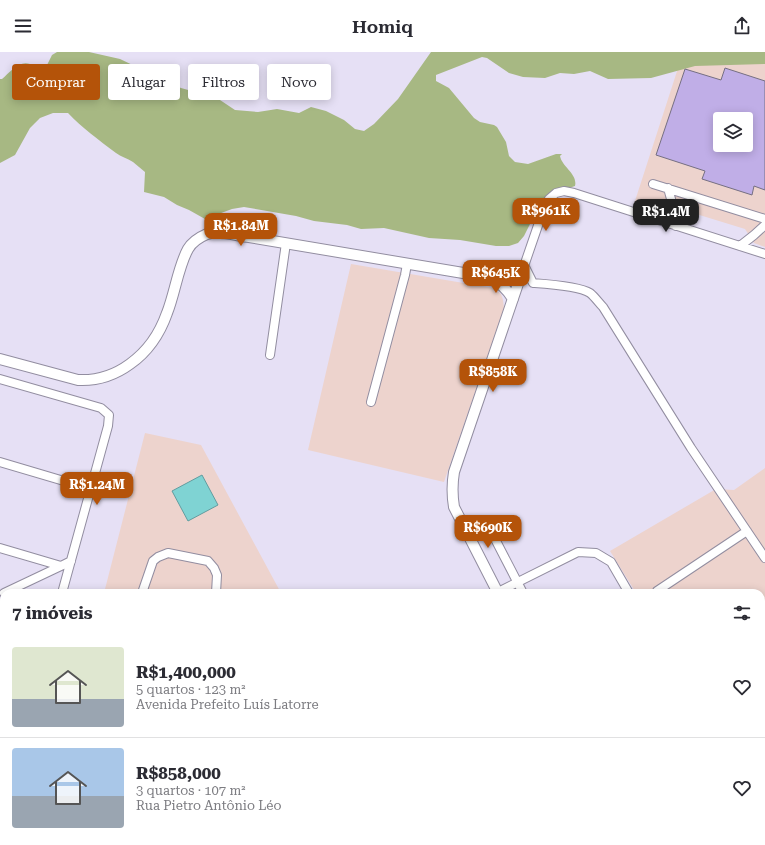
<!DOCTYPE html>
<html lang="pt">
<head>
<meta charset="utf-8">
<style>
	:root { --surface:#fff; --page:#f2f2f3; --text:#2b2b33; --muted:#7c7c81; --line:#e1e1e2; --accent:#b45309 }
	body { margin:0; font-family:"Roboto Serif",serif; background:var(--page); color:var(--text); height:100vh; display:flex; flex-direction:column; font-size:15px; white-space:nowrap }
	* { box-sizing:border-box; margin:0 }
	p { font-size:13px; color:var(--muted) }
	.icon { flex:none; width:22px; height:22px; fill:none; stroke:currentColor; stroke-width:2; stroke-linecap:round; stroke-linejoin:round }
	.map { position:relative; flex:1; overflow:hidden }
	.details { position:absolute; left:0px; top:537px; width:765px; height:256px; display:flex; flex-direction:column; background:var(--surface); border-radius:12px 12px 0 0; box-shadow:0 2px 10px #0003 }
	.details>* { flex:none }
	.guide { position:absolute; left:12px; top:12px; width:400px; height:36px; display:flex; gap:8px }
	.controls { position:absolute; left:713px; top:60px; display:grid; gap:8px }
	.controls a { display:grid; place-items:center; width:40px; height:40px; border-radius:4px; background:var(--surface); box-shadow:0 2px 10px #0003; font-size:20px }
	.price { position:absolute; translate:-50% -34px; padding:0 9px; border-radius:8px; background:var(--accent); color:#fff; font-size:13px; line-height:26px; filter:drop-shadow(0 1px 2px #0008) }
	.price::after { content:''; position:absolute; left:50%; top:24px; width:12px; height:9px; margin-left:-6px; background:inherit; clip-path:polygon(0 0,100% 0,50% 100%) }
	.price.active { background:#222; color:#fff }
	ul { padding:0; list-style:none }
	li { display:flex; align-items:center; gap:12px; height:100px; padding:0 12px }
	li+li { border-top:1px solid var(--line) }
	li span { display:grid; place-items:center; flex:none; width:112px; height:80px; border-radius:4px; color:#555 }
	li>.icon { margin-inline-start:auto }
	span .icon { width:48px; height:48px; fill:#fffc; stroke-width:1 }
	li b { font-size:17px }
	h2 { display:flex; justify-content:space-between; align-items:center; height:48px; padding:0 12px; font-size:17px }
	.tag { padding:0 14px; border-radius:4px; background:var(--surface); box-shadow:0 2px 10px #0003; font-size:14px; line-height:36px }
	.tag.active { background:var(--accent); color:#fff }
	header { display:flex; justify-content:space-between; align-items:center; height:52px; padding:0 12px; background:var(--surface); font-size:18px; font-weight:600 }
	.map>svg:first-child { display:block }
</style>
</head>
<body>
<header><svg class="icon" aria-label="menu" viewBox="0 0 24 24"><path d="M4 6h16M4 12h16M4 18h16"/></svg>Homiq<svg class="icon" aria-label="share" viewBox="0 0 24 24"><path d="M12 15V3M7 8l5-5 5 5M5 13v7h14v-7"/></svg></header>
<div class="map">
<svg width="765" height="793" viewBox="0 0 765 793">
	<rect width="100%" height="100%" fill="#e6e0f5"/>
	<!-- industrial -->
	<path fill="#edd3cd" fill-rule="evenodd" d="M 680,10 L 765,12 L 765,195 L 754,191 L 745,177 L 680,157 L 665,163 L 634,152 ZM 720,67 L 746,67 L 746,93 L 720,93 Z
		M 351,212 L 493,236 L 496,238 L 501,242 L 503,248 L 504,256 L 444,430 L 308,398 Z
		M 145,381 L 201,393 L 281,541 L 104,541 Z
		M 765,416 L 765,743 L 761,737 L 761,541 L 636,541 L 610,499 L 716,437 L 734,438 Z
		M 761,740 L 765,747 L 765,793 L 647,793 L 645,789 L 761,789 Z
		M 39,789 L 415,789 L 417,793 L 38,793 Z"/>
	<!-- green -->
	<path fill="#a7b883" d="M 57,0 L 89,0 L 120,7 L 181,36 L 217,46 L 235,58 L 258,60 L 277,57 L 299,61 L 311,55 L 326,59 L 344,68 L 355,77 L 364,79 L 374,72 L 398,47 L 431,0 L 765,0 L 765,12 L 695,14 L 651,26 L 608,27 L 590,19 L 574,22 L 560,21 L 545,26 L 523,25 L 509,21 L 487,6 L 482,5 L 436,23 L 436,29 L 449,36 L 474,66 L 480,70 L 494,73 L 497,75 L 506,90 L 509,104 L 515,110 L 528,112 L 556,102 L 562,102 L 560,104 C 562,115 578,122 575,134 L 569,136 L 553,139 L 548,142 L 540,152 L 524,184 L 518,191 L 509,194 L 496,194 L 460,188 L 429,186 L 384,176 L 361,177 L 347,173 L 314,169 L 296,164 L 244,155 L 232,157 L 205,167 L 189,158 L 177,153 L 164,145 L 144,140 L 145,120 C 141,117 137,113 133,110 C 127,106 121,105 116,101 C 99,88 82,76 68,61 L 53,61 L 40,66 L 30,76 L 15,103 L 0,111 L 0,27 L 2,27 C 10,20 19,8 30,12 C 38,15 35,18 45,17 L 52,3 Z"/>
	<!-- water -->
	<path fill="#7fd3d3" stroke="#629c9f" d="M 202,423 L 218,453 L 188,469 L 172,439 Z"/>
	<!-- building -->
	<path fill="#c0aee7" stroke="#756f82" fill-rule="evenodd" d="M 725,16 L 765,29 L 765,138 L 754,134 L 752,143 L 702,127 L 705,119 L 656,103 L 685,17 L 721,28 ZM 720,67 L 746,67 L 746,93 L 720,93 Z"/>
	<g fill="none" stroke-linecap="round" stroke-linejoin="round">
		<!-- minor casing -->
		<g stroke="#928da0" stroke-width="10">
			<path id="minor" d="M 653,132 L 765,167
				M 668,136 L 674,158 L 676,174
				M 740,194 L 754,183 L 765,173
				M 524,213 L 533,231 C 547,232 579,234 590,241 C 595,245 599,251 603,255 L 691,396 L 765,506
				M 523,217 L 544,156 L 549,147 L 556,141 L 564,139 L 574,141 L 765,202
				M 270,303 L 286,191
				M 0,327 L 101,356 L 109,363 L 108,374 L 62,541
				M 371,350 L 405,223 L 407,212
				M 0,410 L 91,437
				M 494,485 L 523,541
				M 0,496 L 61,514 L 71,509
				M 498,540 L 578,500 L 596,501 L 611,510 L 629,541
				M 4,541 L 61,514
				M 142,541 L 153,509 L 158,505 L 168,501 L 208,509 L 214,516 L 217,523 L 216,541
				M 656,541 L 657,539 L 747,479
				M 761,561 L 765,559
				M 0,666 L 4,674
				M 761,716 L 765,722
				M 761,751 L 765,758
				M 0,770 L 4,754
				M 376,789 L 378,793
				M 447,789 L 449,793
				M 654,789 L 656,793
				M 556,793 L 567,789"/>
		</g>
		<!-- major casing -->
		<g stroke="#928da0" stroke-width="12">
			<path id="major" d="M 489,226 C 500,230 507,237 513,247
				M 0,307 L 78,328 C 97,329 115,323 130,312 C 147,300 160,281 167,261 C 175,241 178,215 188,197 C 192,190 200,185 207,182 C 218,178 238,184 249,185 L 487,225 L 507,224 L 522,220
				M 498,541 L 454,455 C 452,443 452,432 454,420 L 522,220
				M 630,789 L 632,793"/>
		</g>
		<!-- minor -->
		<use href="#minor" stroke="#fff" stroke-width="8"/>
		<!-- major -->
		<use href="#major" stroke="#fff" stroke-width="10"/>
	</g>
</svg>
<div class="controls">
<a><svg class="icon" aria-label="layers" viewBox="0 0 24 24"><path d="M12 4l9 5-9 5-9-5zM3 14l9 5 9-5"/></svg></a>
</div>
<b class="price" style="left:546px;top:180px">R$961K</b>
<b class="price active" style="left:666px;top:181px">R$1.4M</b>
<b class="price" style="left:241px;top:195px">R$1.84M</b>
<b class="price" style="left:496px;top:242px">R$645K</b>
<b class="price" style="left:493px;top:341px">R$858K</b>
<b class="price" style="left:97px;top:454px">R$1.24M</b>
<b class="price" style="left:488px;top:497px">R$690K</b>
<div class="guide">
<a class="tag active">Comprar</a>
<a class="tag">Alugar</a>
<a class="tag">Filtros</a>
<a class="tag">Novo</a>
</div>
<section class="details">
<h2>7 imóveis<svg class="icon" aria-label="filters" viewBox="0 0 24 24"><path d="M4 7h16M4 17h16"/><circle cx="9" cy="7" r="2"/><circle cx="15" cy="17" r="2"/></svg></h2>
<ul>
<li><span style="background:linear-gradient(#dfe7d0 65%,#9aa5b1 0)"><svg class="icon" aria-label="home" viewBox="0 0 24 24"><path d="M3 11l9-7 9 7M6 9v11h12V9"/></svg></span><div><b>R$1,400,000</b><p>5 quartos · 123 m²</p><p>Avenida Prefeito Luís Latorre</p></div><svg class="icon" aria-label="heart" viewBox="0 0 24 24"><path d="M12 20l-8-8c-3-5 5-10 8-4 3-6 11-1 8 4z"/></svg></li>
<li><span style="background:linear-gradient(#a9c7e8 60%,#9aa5b1 0)"><svg class="icon" aria-label="home" viewBox="0 0 24 24"><path d="M3 11l9-7 9 7M6 9v11h12V9"/></svg></span><div><b>R$858,000</b><p>3 quartos · 107 m²</p><p>Rua Pietro Antônio Léo</p></div><svg class="icon" aria-label="heart" viewBox="0 0 24 24"><path d="M12 20l-8-8c-3-5 5-10 8-4 3-6 11-1 8 4z"/></svg></li>
</ul>
</section>
</div>
</body>
</html>
